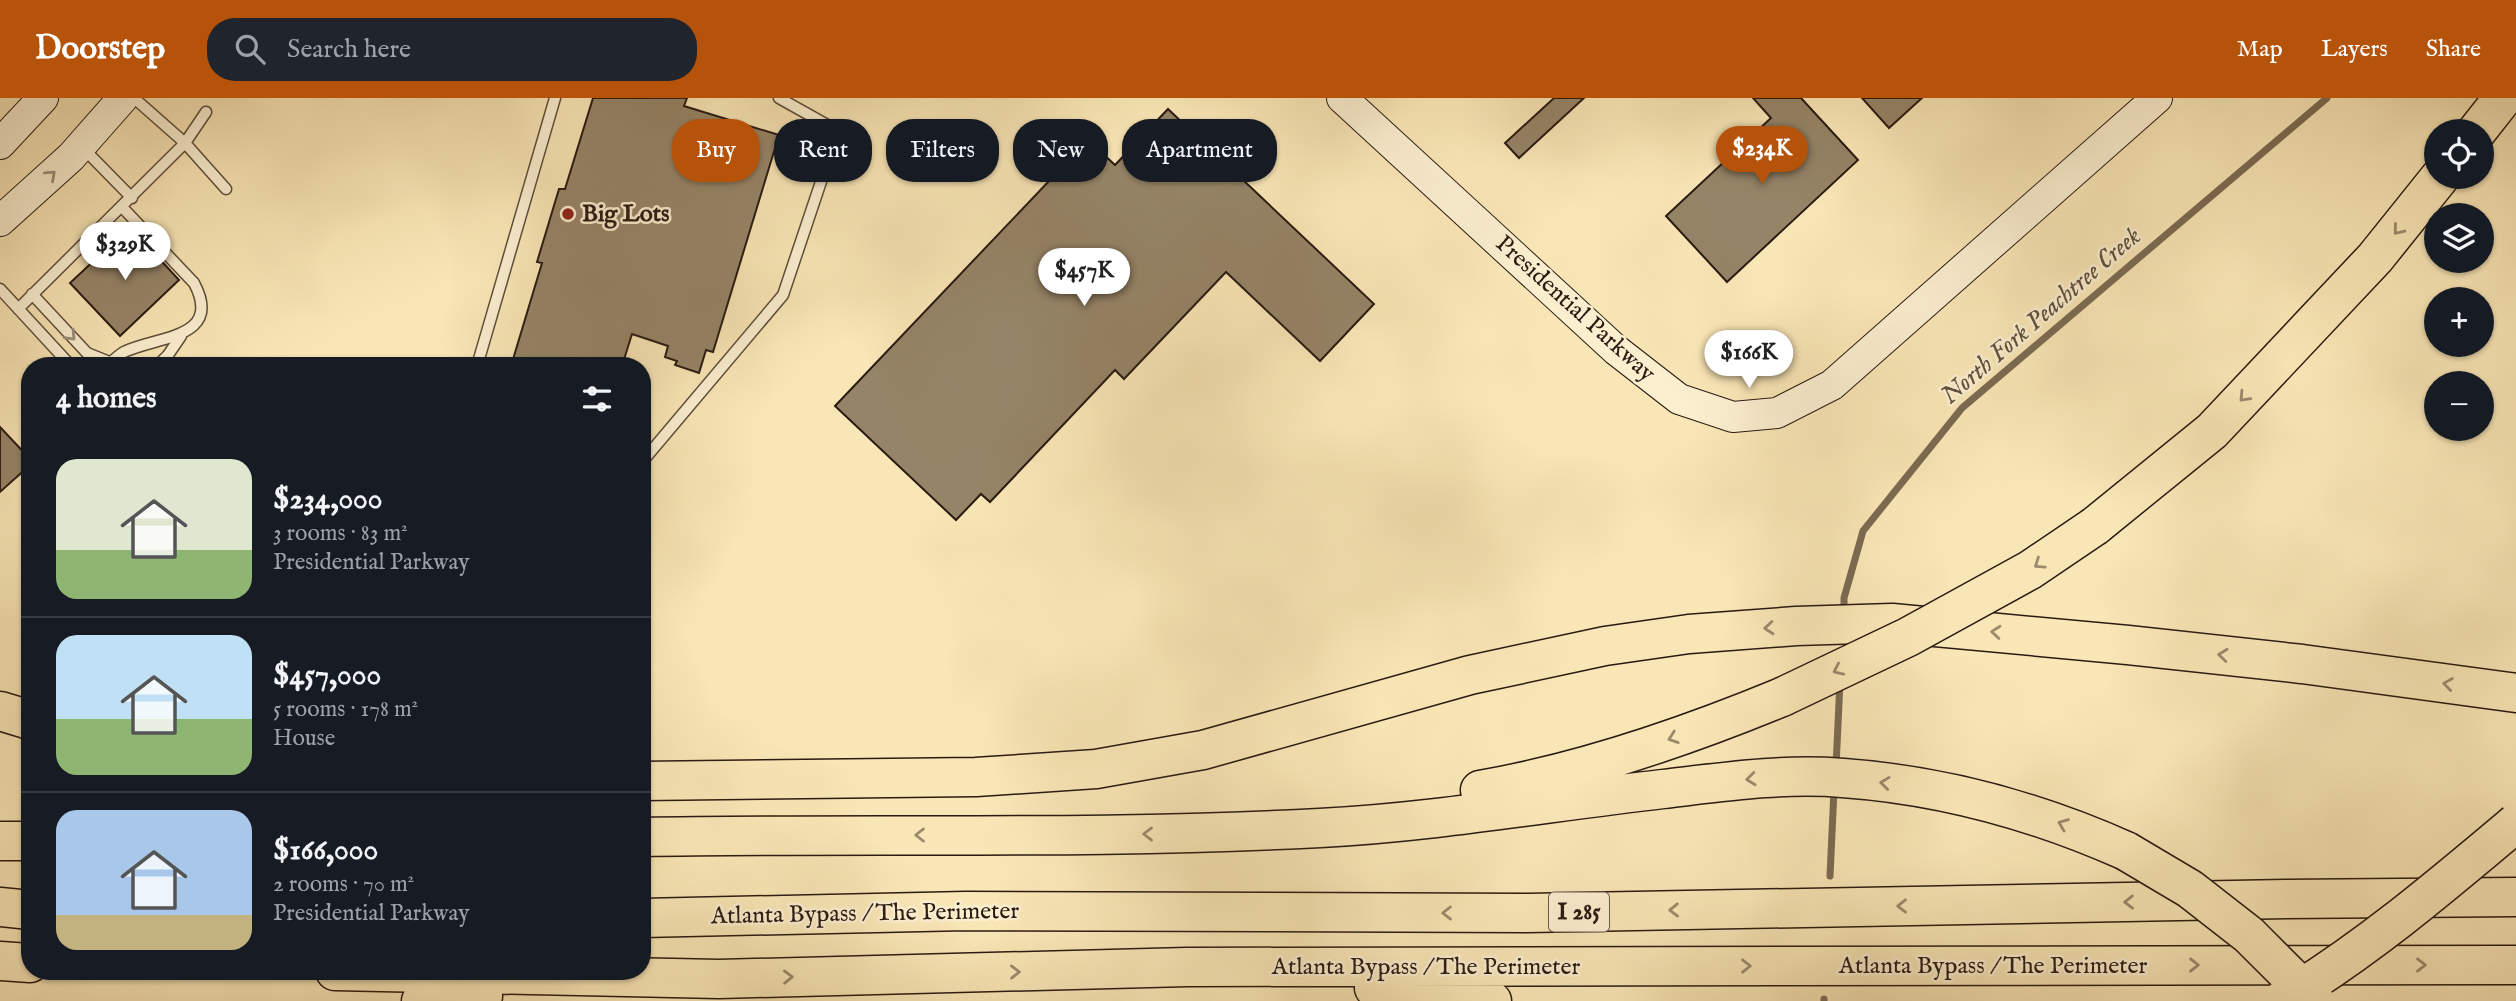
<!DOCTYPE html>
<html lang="en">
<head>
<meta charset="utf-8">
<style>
	:root { --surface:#171b24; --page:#20242c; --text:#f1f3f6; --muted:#9ea1a6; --line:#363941; --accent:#b45309 }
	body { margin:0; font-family:"IM FELL English",serif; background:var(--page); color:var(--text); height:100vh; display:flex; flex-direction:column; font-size:26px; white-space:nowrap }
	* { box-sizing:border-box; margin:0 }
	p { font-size:23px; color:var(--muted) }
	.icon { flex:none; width:38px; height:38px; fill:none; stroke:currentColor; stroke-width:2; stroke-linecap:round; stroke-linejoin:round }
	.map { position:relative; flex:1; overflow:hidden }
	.drawer { position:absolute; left:21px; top:259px; width:630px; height:623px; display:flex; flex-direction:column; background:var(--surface); border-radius:28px; box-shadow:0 2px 5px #0004 }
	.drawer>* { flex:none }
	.banner { position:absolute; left:672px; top:21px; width:665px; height:63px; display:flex; gap:14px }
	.controls { position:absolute; left:2424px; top:21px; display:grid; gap:14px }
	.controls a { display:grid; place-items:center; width:70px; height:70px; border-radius:50%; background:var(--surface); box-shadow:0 2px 5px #0004; font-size:35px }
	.price { position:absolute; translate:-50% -60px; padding:0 16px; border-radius:24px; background:#fff; color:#222; font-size:23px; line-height:46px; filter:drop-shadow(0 2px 4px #0008) }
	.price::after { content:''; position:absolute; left:50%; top:42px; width:21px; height:16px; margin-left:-10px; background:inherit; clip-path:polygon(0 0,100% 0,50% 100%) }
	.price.active { background:var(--accent); color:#fff }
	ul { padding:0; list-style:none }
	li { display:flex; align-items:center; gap:21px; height:175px; padding:0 35px }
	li+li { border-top:2px solid var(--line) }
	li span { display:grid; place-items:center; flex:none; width:196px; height:140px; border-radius:21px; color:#555 }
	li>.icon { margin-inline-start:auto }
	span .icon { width:84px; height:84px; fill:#fffc; stroke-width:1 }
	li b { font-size:30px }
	h2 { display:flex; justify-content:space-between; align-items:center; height:84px; padding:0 35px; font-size:30px }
	.chip { padding:0 24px; border-radius:28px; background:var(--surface); box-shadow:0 2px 5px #0004; font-size:24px; line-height:63px }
	.chip.active { background:var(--accent); color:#fff }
	header { display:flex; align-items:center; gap:42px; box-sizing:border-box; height:98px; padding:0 35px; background:var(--accent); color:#fff }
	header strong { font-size:33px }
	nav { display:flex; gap:38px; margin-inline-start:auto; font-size:24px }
	.search { width:490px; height:63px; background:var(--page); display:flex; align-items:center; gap:18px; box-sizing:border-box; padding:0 24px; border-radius:28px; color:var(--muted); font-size:26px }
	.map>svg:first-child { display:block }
</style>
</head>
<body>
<header>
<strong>Doorstep</strong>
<div class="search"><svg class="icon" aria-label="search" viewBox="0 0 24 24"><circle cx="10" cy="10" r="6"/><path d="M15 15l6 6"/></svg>Search here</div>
<nav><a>Map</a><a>Layers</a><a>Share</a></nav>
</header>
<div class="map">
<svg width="2516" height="903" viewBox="0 0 2516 903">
	<rect width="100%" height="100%" fill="#f9e6b6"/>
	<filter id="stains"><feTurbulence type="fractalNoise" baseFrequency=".00286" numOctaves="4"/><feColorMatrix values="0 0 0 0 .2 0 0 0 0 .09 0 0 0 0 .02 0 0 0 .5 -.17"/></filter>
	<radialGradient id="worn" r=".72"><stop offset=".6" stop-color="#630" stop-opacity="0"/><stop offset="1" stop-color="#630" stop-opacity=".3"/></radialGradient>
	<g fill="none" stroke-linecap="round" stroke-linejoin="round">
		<!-- stream -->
		<path stroke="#7b6b52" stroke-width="7" d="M 1844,511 L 1844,500 L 1863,433 L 1962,310 L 2327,0
			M 1836,669 L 1840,583
			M 1830,778 L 1834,692
			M 1824,903 L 1824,901"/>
	</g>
	<!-- building -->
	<path fill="#958467" stroke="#291a11" stroke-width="2" d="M 593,0 L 687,0 L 684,8 L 779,37 L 713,254 L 706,252 L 699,275 L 675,267 L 677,263 L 665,259 L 668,248 L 632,236 L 622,268 L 511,268 L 542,165 L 537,164 L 559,91 L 565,91 Z
		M 1554,0 L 1584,0 L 1519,60 L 1505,45 Z
		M 1753,0 L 1801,0 L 1858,62 L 1727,184 L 1666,118 L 1771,20 Z
		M 1862,0 L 1922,0 L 1889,30 Z
		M 1168,11 L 1374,206 L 1320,263 L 1226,174 L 1124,281 L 1115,272 L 990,404 L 981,396 L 956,422 L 835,308 L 1088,42 L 1115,67 Z
		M 130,129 L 179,182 L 120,238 L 70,185 Z
		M 0,329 L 30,361 L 30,367 L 0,394 Z"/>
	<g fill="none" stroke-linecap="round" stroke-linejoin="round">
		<!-- lane casing -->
		<g stroke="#5d4d3a" stroke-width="13">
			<path id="lane" d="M 134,0 L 185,45 L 226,91
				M 82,49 L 132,100
				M 0,191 L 71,268
				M 32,196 L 87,255 L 119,268
				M 18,211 L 185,45 L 206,14
				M 111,264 C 115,261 120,256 124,254 C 157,238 224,241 194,185 L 122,109
				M 157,268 L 168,257 L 181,238
				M 477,268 L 555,0
				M 642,364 L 783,197 L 838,33 L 779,0"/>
		</g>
		<!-- secondary casing -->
		<g stroke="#291a11" stroke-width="32">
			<path id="secondary" d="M 1342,0 L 1616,252 L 1679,301 L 1733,319 L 1777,315 L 1832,287 L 2157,0
				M 0,46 L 43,0
				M 0,123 L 71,59 L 123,0"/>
		</g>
		<!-- highway casing -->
		<g stroke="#291a11" stroke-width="41">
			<path id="highway" d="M 2477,33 L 2503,0
				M 2095,428 L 2212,333 L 2375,160 L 2440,79
				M 0,613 L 30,622
				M 642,683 L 976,679 L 1096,671 L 1203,652 L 1470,577 L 1605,548 L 1689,536 L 1796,528 L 1892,525 L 2128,547 L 2302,566 L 2516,595
				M 1480,692 C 1584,674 1685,639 1782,599
				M 642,739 C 868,735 1094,742 1320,730 C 1435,724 1549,704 1663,691 C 1723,684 1783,675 1843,680 C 1942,687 2036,713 2126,753
				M 0,743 L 30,743
				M 0,809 L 30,812
				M 642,820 L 966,813 L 1528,815 L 2286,801 L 2516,799
				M 0,863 L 30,865
				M 335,873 L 719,881 L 1187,869 L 2516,867
				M 1374,890 L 1492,903
				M 421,903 L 483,898"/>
		</g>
		<!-- lane -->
		<use href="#lane" stroke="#fbefd0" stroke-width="10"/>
		<!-- secondary -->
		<use href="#secondary" stroke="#fbefd0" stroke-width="30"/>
		<!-- highway -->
		<use href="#highway" stroke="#f9e6b6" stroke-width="38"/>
		<!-- highway-bridge casing -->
		<g stroke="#291a11" stroke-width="41" stroke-linecap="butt">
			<path id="highway-bridge" d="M 1782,599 L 1908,539 L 2030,472 L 2095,428
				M 2126,753 L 2190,791 L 2249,837 L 2315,903
				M 2281,903 C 2367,851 2440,789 2516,725"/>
		</g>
		<!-- highway-bridge -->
		<use href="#highway-bridge" stroke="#f9e6b6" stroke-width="38"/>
	</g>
	<!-- one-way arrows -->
	<defs><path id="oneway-chevron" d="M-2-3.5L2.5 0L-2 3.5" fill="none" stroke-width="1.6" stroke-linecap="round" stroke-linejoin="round" transform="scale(1.75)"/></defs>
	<g stroke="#9c8f7a">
		<use href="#oneway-chevron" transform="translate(51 77) rotate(-42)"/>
		<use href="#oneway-chevron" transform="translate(71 238) rotate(47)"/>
	</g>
	<g stroke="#9b8a6c">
		<use href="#oneway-chevron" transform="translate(2398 132) rotate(129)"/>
		<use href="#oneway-chevron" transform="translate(2244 299) rotate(133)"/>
		<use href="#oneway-chevron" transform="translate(2039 466) rotate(146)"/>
		<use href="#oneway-chevron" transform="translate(1769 530) rotate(175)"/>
		<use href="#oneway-chevron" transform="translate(1996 534) rotate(-175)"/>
		<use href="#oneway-chevron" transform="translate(2223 557) rotate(-174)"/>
		<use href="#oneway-chevron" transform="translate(1838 572) rotate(155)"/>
		<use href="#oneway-chevron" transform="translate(2448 586) rotate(-172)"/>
		<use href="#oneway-chevron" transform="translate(1673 640) rotate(161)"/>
		<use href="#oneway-chevron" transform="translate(1751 681) rotate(174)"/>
		<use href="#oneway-chevron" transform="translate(1885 685) rotate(-173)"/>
		<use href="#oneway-chevron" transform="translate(2063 726) rotate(-159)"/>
		<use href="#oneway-chevron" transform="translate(1148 736) rotate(180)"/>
		<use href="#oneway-chevron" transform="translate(920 737) rotate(180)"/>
		<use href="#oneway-chevron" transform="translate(2129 804) rotate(179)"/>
		<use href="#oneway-chevron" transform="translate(1902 808) rotate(179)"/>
		<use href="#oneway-chevron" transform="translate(1674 812) rotate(179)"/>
		<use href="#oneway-chevron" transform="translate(1447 815) rotate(-180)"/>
		<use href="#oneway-chevron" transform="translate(2194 867)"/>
		<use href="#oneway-chevron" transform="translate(2421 867)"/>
		<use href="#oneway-chevron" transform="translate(1746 868)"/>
		<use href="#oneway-chevron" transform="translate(1015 874) rotate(-1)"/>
		<use href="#oneway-chevron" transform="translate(788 879) rotate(-1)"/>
	</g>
	<!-- markers -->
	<circle fill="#8f2418" stroke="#fbefd0" stroke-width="2.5" cx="568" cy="116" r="7"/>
	<g text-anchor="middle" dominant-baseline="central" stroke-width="5" stroke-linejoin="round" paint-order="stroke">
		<!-- shield labels -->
		<rect fill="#fbefd0" stroke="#685a4a" stroke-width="2" x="1549" y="794.5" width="60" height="39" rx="5"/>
		<g font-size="23" font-weight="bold" fill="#291a11">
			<text x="1579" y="814">I 285</text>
		</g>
		<!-- poi labels -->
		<g font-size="24" font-weight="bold" fill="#291a11" stroke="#fbefd0" text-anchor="start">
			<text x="582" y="116">Big Lots</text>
		</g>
		<!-- street labels -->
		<g font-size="24" fill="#291a11" stroke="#fbefd0">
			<text transform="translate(1575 211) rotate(42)">Presidential Parkway</text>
			<text transform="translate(865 816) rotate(-1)">Atlanta Bypass / The Perimeter</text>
			<text x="1993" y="868">Atlanta Bypass / The Perimeter</text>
			<text x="1426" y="869">Atlanta Bypass / The Perimeter</text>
		</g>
		<!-- water labels -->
		<g font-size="26" font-style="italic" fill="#60503d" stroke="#fbefd0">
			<text transform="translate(2041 218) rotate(-41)">North Fork Peachtree Creek</text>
		</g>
	</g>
	<rect width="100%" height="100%" filter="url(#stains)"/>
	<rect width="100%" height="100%" fill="url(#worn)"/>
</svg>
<div class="controls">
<a><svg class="icon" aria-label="locate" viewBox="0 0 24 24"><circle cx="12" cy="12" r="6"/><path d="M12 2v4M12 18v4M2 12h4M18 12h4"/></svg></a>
<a><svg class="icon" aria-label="layers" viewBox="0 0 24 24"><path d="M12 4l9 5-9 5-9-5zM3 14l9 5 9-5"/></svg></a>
<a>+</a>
<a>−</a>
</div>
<b class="price active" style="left:1762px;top:88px">$234K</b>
<b class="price" style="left:125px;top:184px">$329K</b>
<b class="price" style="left:1084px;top:210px">$457K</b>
<b class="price" style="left:1749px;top:292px">$166K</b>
<div class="banner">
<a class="chip active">Buy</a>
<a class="chip">Rent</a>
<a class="chip">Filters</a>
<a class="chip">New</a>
<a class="chip">Apartment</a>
</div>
<section class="drawer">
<h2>4 homes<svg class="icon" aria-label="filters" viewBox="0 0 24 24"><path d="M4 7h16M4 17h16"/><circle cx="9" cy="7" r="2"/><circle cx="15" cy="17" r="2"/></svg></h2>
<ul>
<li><span style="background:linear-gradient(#dfe7d0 65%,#8fb573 0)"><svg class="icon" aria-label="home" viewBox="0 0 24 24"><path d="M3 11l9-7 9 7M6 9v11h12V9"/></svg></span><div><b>$234,000</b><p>3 rooms · 83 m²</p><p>Presidential Parkway</p></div></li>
<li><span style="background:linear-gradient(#bfe0f5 60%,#8fb573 0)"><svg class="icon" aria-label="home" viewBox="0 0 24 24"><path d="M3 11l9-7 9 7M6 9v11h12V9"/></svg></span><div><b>$457,000</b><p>5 rooms · 178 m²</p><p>House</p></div></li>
<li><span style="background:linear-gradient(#a9c7e8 75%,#c2b280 0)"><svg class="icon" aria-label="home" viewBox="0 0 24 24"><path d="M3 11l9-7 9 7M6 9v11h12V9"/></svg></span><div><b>$166,000</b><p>2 rooms · 70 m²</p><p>Presidential Parkway</p></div></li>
</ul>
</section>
</div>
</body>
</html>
